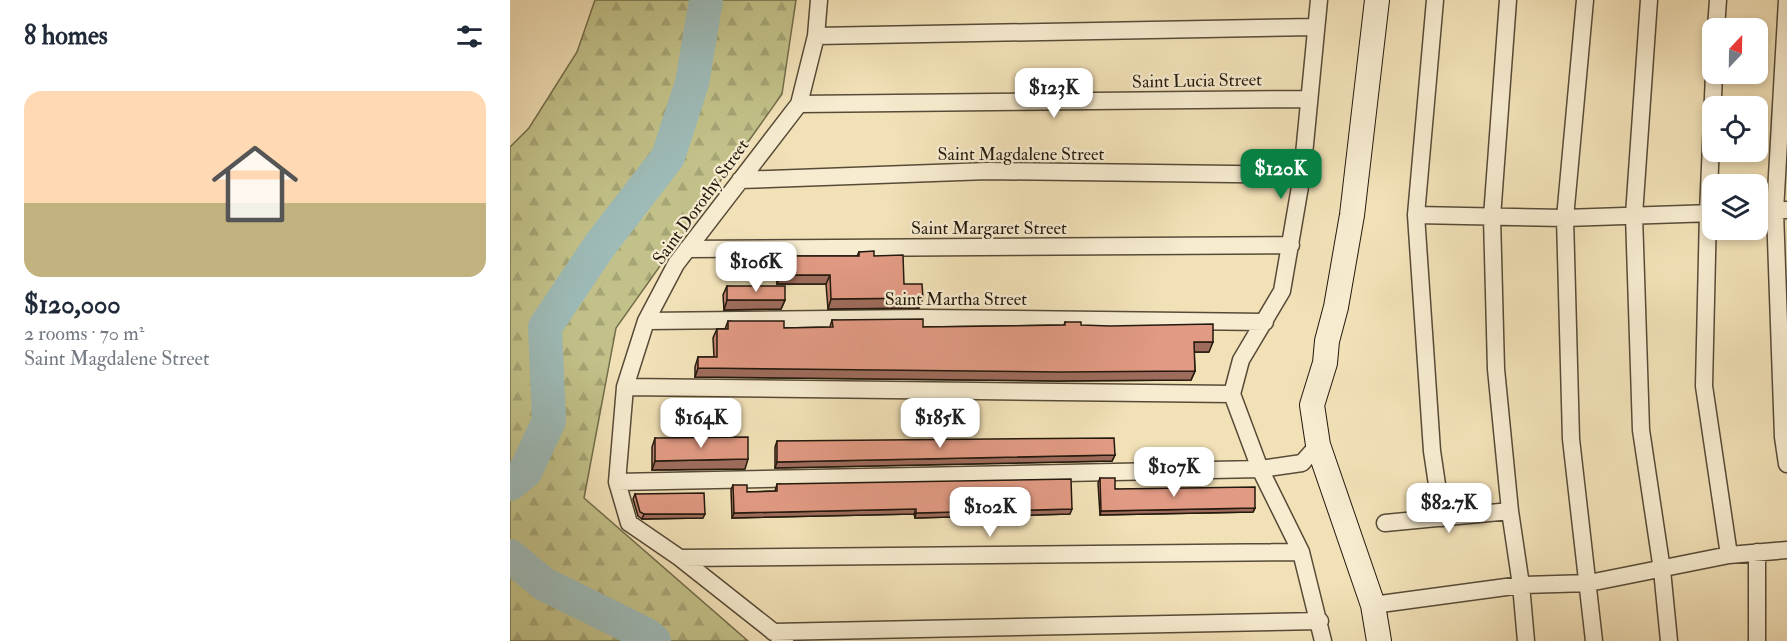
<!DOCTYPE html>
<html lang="en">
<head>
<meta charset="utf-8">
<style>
	:root { --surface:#fff; --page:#f6f6f7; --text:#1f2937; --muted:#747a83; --accent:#0b8043 }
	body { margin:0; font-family:"IM FELL Double Pica",serif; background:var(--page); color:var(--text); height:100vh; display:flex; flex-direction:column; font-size:22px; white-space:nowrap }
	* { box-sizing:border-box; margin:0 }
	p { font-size:20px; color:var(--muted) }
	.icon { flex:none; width:33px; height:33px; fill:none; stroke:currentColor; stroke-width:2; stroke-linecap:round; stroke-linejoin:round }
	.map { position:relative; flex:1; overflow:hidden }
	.sheet { display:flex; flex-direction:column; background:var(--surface); width:510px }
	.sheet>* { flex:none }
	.needle { width:39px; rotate:22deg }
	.tools { position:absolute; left:1192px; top:18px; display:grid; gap:12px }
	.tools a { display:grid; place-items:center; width:66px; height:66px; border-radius:12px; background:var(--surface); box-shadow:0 3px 9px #0003; font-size:30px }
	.price { position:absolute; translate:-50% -51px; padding:0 14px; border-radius:12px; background:#fff; color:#222; font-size:20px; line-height:39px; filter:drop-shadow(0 2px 3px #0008) }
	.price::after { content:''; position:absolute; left:50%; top:36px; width:18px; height:14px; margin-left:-9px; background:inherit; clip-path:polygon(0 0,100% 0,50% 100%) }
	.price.selected { background:var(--accent); color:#fff }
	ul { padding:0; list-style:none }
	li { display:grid; align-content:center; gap:12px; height:318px; padding:0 24px }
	li span { display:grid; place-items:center; height:186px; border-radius:18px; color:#555 }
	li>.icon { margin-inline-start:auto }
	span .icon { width:108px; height:108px; fill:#fffc; stroke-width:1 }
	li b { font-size:26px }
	h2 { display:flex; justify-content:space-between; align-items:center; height:72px; padding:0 24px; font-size:26px }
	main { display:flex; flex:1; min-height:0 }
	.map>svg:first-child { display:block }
</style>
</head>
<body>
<main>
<section class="sheet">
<h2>8 homes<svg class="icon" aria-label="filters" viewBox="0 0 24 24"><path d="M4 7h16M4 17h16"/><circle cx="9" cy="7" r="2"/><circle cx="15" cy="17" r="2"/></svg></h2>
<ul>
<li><span style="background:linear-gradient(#ffd9b3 60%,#c2b280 0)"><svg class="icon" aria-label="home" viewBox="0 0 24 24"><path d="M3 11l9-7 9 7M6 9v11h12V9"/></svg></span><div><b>$120,000</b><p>2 rooms · 70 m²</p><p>Saint Magdalene Street</p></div></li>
</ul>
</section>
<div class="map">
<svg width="1277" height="641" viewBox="0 0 1277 641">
	<defs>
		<pattern id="forest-firs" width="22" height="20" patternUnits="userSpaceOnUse" patternTransform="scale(1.5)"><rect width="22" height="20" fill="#c2c189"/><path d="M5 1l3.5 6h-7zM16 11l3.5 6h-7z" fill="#a6a575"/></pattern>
	</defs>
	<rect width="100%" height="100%" fill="#f2e1b7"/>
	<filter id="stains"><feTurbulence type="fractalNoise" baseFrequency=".00333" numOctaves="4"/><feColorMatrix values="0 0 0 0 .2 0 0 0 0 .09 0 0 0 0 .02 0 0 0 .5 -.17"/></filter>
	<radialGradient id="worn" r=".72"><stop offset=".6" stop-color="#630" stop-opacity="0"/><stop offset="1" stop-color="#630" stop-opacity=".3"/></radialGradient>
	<!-- forest -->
	<path fill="url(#forest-firs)" stroke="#726d4b" stroke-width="1.5" d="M 85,0 L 286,0 L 272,94 L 106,328 L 74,498 L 238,641 L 0,641 L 0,147 L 19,128 L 67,52 Z"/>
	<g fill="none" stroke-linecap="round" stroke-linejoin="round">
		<!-- river -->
		<path stroke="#9ebbb8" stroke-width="34" d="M 0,484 L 15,472 L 39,421 L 35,327 L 90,245 L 158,157 L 182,83 L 196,0
			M 0,556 L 34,584 L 137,635 L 144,641"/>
		<!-- street casing -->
		<g stroke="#574b38" stroke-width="19">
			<path id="street" d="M 809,0 L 792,175 L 772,291 L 731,360 L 722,394 L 750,469 L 791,552 L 813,641
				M 925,0 L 906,215 L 922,451 L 932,518
				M 998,0 L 982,217 L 986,369 L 1000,511 L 1011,585 L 1016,641
				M 1075,0 L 1055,218 L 1061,439 L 1084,641
				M 1139,0 L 1124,215 L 1131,430 L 1152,570 L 1159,641
				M 1277,0 L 1265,211 L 1273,437 L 1277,464
				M 1206,28 L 1208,0
				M 306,36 L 805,27
				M 1204,74 L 1198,213 L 1194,386 L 1219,555
				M 289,104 L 798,99
				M 230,180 L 478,171 L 792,175
				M 1248,211 L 1277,210
				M 906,215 L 1055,218 L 1203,213
				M 177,249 L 781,245
				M 136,321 L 412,318 L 755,322
				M 115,387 L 722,394
				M 107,482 L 750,469 L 792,463 L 808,445
				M 875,523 L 1000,511
				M 170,558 L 791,552
				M 863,605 L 1011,585 L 1079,583 L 1219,555 L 1277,550
				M 263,632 L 810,621
				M 275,641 L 170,558 L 119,523 L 107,482 L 115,387 L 136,321 L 166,264 L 289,104 L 306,36 L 309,0
				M 1247,641 L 1247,552"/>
		</g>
		<!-- secondary casing -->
		<g stroke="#23190d" stroke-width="26">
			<path id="secondary" d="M 867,0 L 842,215 L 826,307 L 817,341 L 815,363 L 802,405 L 808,445 L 863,605 L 869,641"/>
		</g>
		<!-- street -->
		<use href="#street" stroke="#f7ecd0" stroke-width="16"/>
		<!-- secondary -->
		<use href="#secondary" stroke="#f7ecd0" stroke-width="24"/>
	</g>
	<!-- wall -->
	<path fill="#c28471" stroke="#23190d" stroke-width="1.5" d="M 349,252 L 364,256 L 394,284 L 409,308 L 318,309 L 316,284 L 267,284 L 266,265 L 269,256 L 347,256 Z
		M 217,286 L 275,300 L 271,309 L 214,310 L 213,295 Z
		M 322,320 L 413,327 L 554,325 L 555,322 L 699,352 L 684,352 L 685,371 L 681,380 L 547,381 L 185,377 L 185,367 L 188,357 L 204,357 L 203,338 L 207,329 L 215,329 L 218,321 L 274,328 L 320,327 Z
		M 145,438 L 235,469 L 142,470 L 142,447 Z
		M 267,441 L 605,455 L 602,461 L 265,468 L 265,447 Z
		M 590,478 L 605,489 L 745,508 L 743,512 L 590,515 L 588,483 Z
		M 267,484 L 560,514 L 405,518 L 404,514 L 222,518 L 221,490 L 223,485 L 237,492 L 265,491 Z
		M 125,494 L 193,518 L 132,519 L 128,516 L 123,499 Z"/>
	<!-- shaded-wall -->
	<path fill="#9e6c5c" stroke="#23190d" stroke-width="1.5" d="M 270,275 L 320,275 L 316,284 L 267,284 Z
		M 413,298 L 409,308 L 318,309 L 321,299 Z
		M 217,300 L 275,300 L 271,309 L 214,310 Z
		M 684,342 L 703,342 L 699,352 L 681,352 Z
		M 188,368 L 685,371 L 681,380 L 547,381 L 185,377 Z
		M 605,455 L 602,461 L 265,468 L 267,462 Z
		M 238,459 L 235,469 L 142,470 L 145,461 Z
		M 745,508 L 743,512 L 590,515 L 591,511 Z
		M 406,509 L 404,514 L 222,518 L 224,513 Z
		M 562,509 L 560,514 L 405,518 L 406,513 Z
		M 134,514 L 195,514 L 193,518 L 132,519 Z"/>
	<!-- building -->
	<path fill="#e19a83" stroke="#23190d" stroke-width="1.5" d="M 364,251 L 364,256 L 393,255 L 394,284 L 412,284 L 413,298 L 321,299 L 320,275 L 270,275 L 269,256 L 349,256 L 349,252 Z
		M 217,286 L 275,286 L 275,300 L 217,300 Z
		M 413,319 L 413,327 L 555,325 L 555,322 L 571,322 L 571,325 L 600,326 L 703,324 L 703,342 L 684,342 L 685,371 L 550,372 L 188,368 L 188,357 L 207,357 L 207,329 L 218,329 L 218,321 L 274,321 L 274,328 L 323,327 L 322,320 Z
		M 238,437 L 238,459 L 145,461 L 145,438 Z
		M 604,438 L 605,455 L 267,462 L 267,441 Z
		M 590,478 L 605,478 L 605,489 L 745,487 L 745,508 L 591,511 Z
		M 561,479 L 562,509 L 406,513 L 406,509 L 224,513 L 223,485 L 237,485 L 237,492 L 267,491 L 267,484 Z
		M 194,493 L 195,514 L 134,514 L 130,512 L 125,494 Z"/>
	<g text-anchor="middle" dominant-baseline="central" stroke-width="4.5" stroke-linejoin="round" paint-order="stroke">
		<!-- street labels -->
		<g font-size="18" fill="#23190d" stroke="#f7ecd0">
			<text transform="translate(687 81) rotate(-1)">Saint Lucia Street</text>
			<text x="511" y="154">Saint Magdalene Street</text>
			<text transform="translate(191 202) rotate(-54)">Saint Dorothy Street</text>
			<text x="479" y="228">Saint Margaret Street</text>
			<text x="446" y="299">Saint Martha Street</text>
		</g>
	</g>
	<rect width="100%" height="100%" filter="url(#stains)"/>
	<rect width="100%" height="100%" fill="url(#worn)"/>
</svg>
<div class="tools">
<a><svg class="needle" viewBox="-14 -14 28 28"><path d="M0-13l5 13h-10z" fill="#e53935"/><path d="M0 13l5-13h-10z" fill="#747a83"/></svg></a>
<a><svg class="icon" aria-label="locate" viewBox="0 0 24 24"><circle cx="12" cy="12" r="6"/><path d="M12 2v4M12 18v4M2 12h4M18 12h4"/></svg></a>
<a><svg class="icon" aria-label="layers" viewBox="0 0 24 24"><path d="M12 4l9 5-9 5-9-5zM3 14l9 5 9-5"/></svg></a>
</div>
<b class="price" style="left:544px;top:119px">$123K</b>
<b class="price selected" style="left:771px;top:200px">$120K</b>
<b class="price" style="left:246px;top:293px">$106K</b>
<b class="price" style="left:191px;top:449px">$164K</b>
<b class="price" style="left:430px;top:449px">$185K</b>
<b class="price" style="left:664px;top:498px">$107K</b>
<b class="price" style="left:939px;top:534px">$82.7K</b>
<b class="price" style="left:480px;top:538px">$102K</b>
</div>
</main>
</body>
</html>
